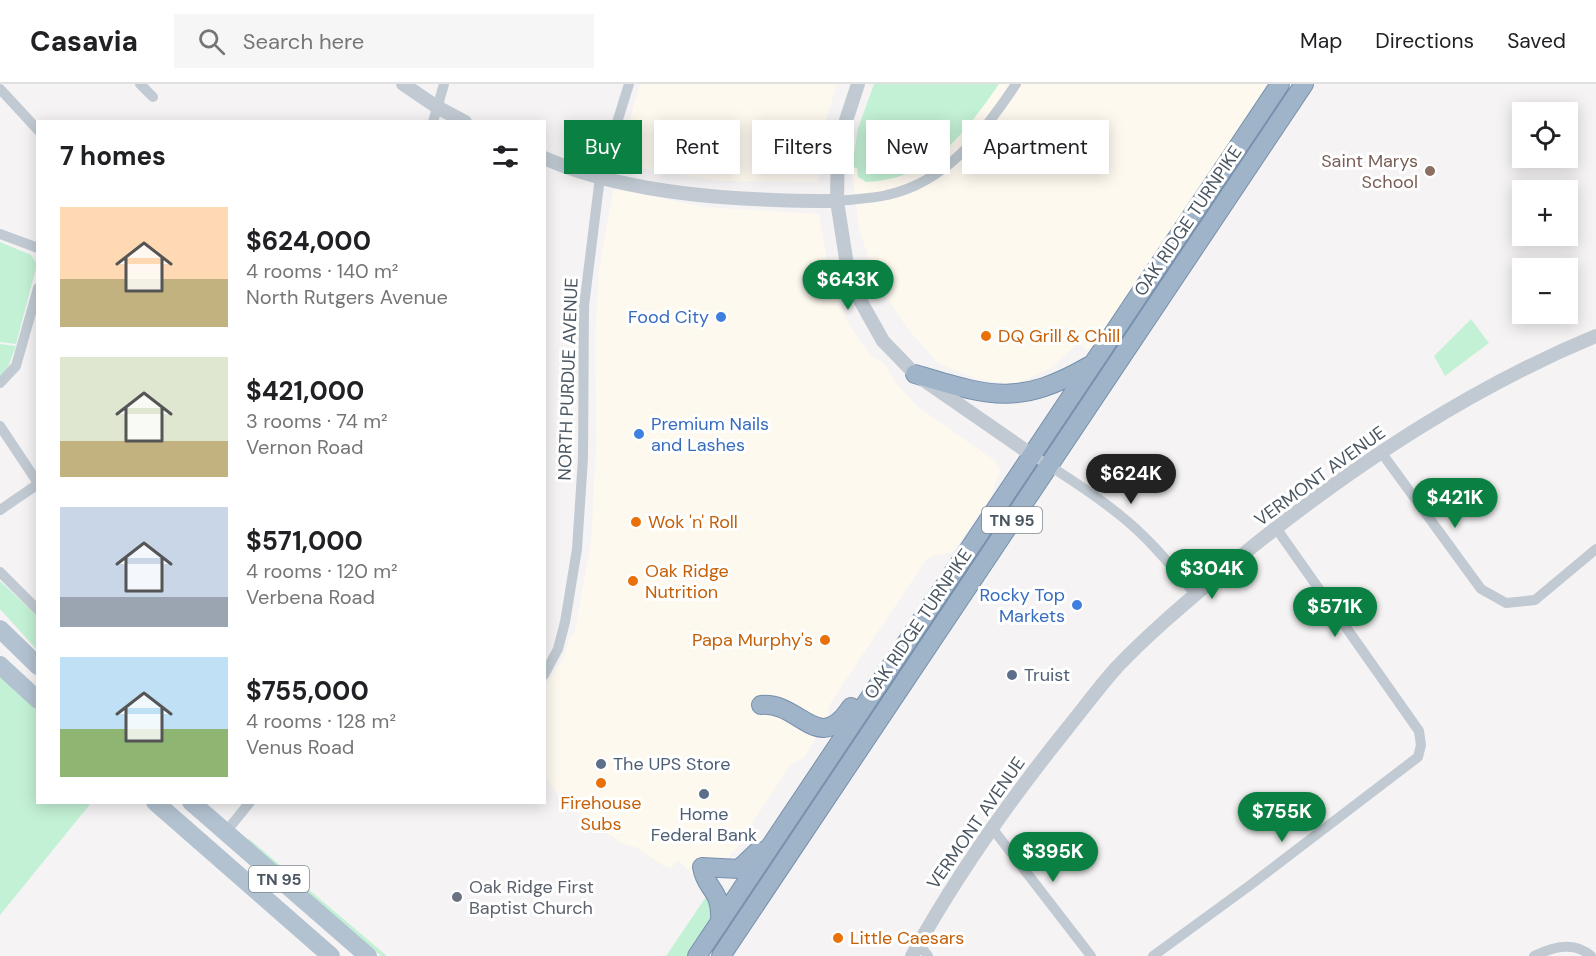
<!DOCTYPE html>
<html lang="en">
<head>
<meta charset="utf-8">
<style>
	:root { --surface:#fff; --page:#f6f6f6; --text:#202124; --muted:#757577; --line:#e0e0e0; --accent:#0b8043 }
	body { margin:0; font-family:"DM Sans",sans-serif; background:var(--page); color:var(--text); height:100vh; display:flex; flex-direction:column; font-size:22px; white-space:nowrap }
	* { box-sizing:border-box; margin:0 }
	p { font-size:20px; color:var(--muted) }
	.icon { flex:none; width:33px; height:33px; fill:none; stroke:currentColor; stroke-width:2; stroke-linecap:round; stroke-linejoin:round }
	.map { position:relative; flex:1; overflow:hidden }
	.side { position:absolute; left:36px; top:36px; width:510px; height:684px; display:flex; flex-direction:column; background:var(--surface); border-radius:0px; box-shadow:0 3px 15px #0003 }
	.side>* { flex:none }
	.hud { position:absolute; left:564px; top:36px; width:570px; height:54px; display:flex; gap:12px }
	.fabs { position:absolute; left:1512px; top:18px; display:grid; gap:12px }
	.fabs a { display:grid; place-items:center; width:66px; height:66px; border-radius:0px; background:var(--surface); box-shadow:0 3px 15px #0003; font-size:30px }
	.price { position:absolute; translate:-50% -51px; padding:0 14px; border-radius:21px; background:var(--accent); color:#fff; font-size:20px; line-height:39px; filter:drop-shadow(0 2px 3px #0008) }
	.price::after { content:''; position:absolute; left:50%; top:36px; width:18px; height:14px; margin-left:-9px; background:inherit; clip-path:polygon(0 0,100% 0,50% 100%) }
	.price.selected { background:#222; color:#fff }
	ul { padding:0; list-style:none }
	li { display:flex; align-items:center; gap:18px; height:150px; padding:0 24px }
	li span { display:grid; place-items:center; flex:none; width:168px; height:120px; border-radius:0px; color:#555 }
	li>.icon { margin-inline-start:auto }
	span .icon { width:72px; height:72px; fill:#fffc; stroke-width:1 }
	li b { font-size:26px }
	h2 { display:flex; justify-content:space-between; align-items:center; height:72px; padding:0 24px; font-size:26px }
	.pill { padding:0 21px; border-radius:0px; background:var(--surface); box-shadow:0 3px 15px #0003; font-size:21px; line-height:54px }
	.pill.selected { background:var(--accent); color:#fff }
	header { display:flex; align-items:center; gap:36px; box-sizing:border-box; height:84px; padding:0 30px; background:var(--surface); border-bottom:2px solid var(--line) }
	header strong { font-size:28px }
	nav { display:flex; gap:33px; margin-inline-start:auto; font-size:21px }
	.search { width:420px; height:54px; background:var(--page); display:flex; align-items:center; gap:15px; box-sizing:border-box; padding:0 21px; border-radius:0px; color:var(--muted); font-size:22px }
	.map>svg:first-child { display:block }
</style>
</head>
<body>
<header>
<strong>Casavia</strong>
<div class="search"><svg class="icon" aria-label="search" viewBox="0 0 24 24"><circle cx="10" cy="10" r="6"/><path d="M15 15l6 6"/></svg>Search here</div>
<nav><a>Map</a><a>Directions</a><a>Saved</a></nav>
</header>
<div class="map">
<svg width="1596" height="872" viewBox="0 0 1596 872">
	<rect width="100%" height="100%" fill="#f5f3f3"/>
	<!-- commercial -->
	<path fill="#fdf9ef" d="M 640,0 L 837,0 L 825,40 L 818,98 L 720,97 L 617,80 Z
		M 874,0 L 1269,0 L 1097,258 L 1086,267 L 1080,257 L 1051,284 L 1021,298 L 1007,300 L 977,295 L 938,279 L 907,244 L 877,199 L 859,145 L 852,87 L 858,44 Z
		M 622,105 L 702,123 L 819,130 L 830,194 L 851,244 L 873,274 L 883,278 L 897,300 L 917,322 L 995,377 L 1000,385 L 991,412 L 953,468 L 933,472 L 926,476 L 831,618 L 825,638 L 804,674 L 790,681 L 737,763 L 719,785 L 708,805 L 678,776 L 671,784 L 662,781 L 638,764 L 623,760 L 565,720 L 545,693 L 544,604 L 563,575 L 571,551 L 574,551 L 591,459 L 596,360 L 595,253 L 599,187 L 613,106 Z"/>
	<!-- green -->
	<path fill="#c3f1d5" d="M 874,0 L 999,0 C 964,50 932,95 866,98 L 858,93 L 857,84 L 852,83 L 858,44 Z
		M 0,158 L 31,171 L 37,180 L 16,260 L 0,258 Z
		M 1471,235 L 1489,259 L 1445,292 L 1434,272 Z
		M 0,260 L 16,262 L 8,283 L 0,292 Z
		M 0,497 L 37,532 L 37,566 L 0,525 Z
		M 0,589 L 37,626 L 38,718 L 91,719 L 0,831 Z
		M 248,754 L 387,872 L 381,872 L 251,761 Z
		M 710,807 L 713,834 L 689,872 L 666,872 Z"/>
	<g fill="none" stroke-linecap="round" stroke-linejoin="round">
		<!-- trunk casing -->
		<g stroke="#7690ad" stroke-width="20">
			<path id="trunk" d="M 915,290 C 989,312 1018,323 1089,282
				M 761,621 C 800,617 818,673 851,623
				M 720,838 C 722,804 706,807 702,783 L 739,785 L 758,767
				M 697,872 L 1280,0
				M 721,872 L 1304,0"/>
		</g>
		<!-- minor -->
		<path stroke="#c1cad2" stroke-width="10" d="M 140,0 L 153,13
			M 0,5 L 38,46
			M 433,38 L 444,0
			M 837,117 C 853,115 871,115 887,111 C 947,98 984,48 1016,0
			M 0,150 L 38,164
			M 0,299 L 16,282 L 38,204
			M 0,342 L 38,399
			M 1381,368 L 1481,505 L 1506,519 L 1535,516 L 1596,465
			M 1032,371 C 1063,390 1093,409 1121,432 C 1149,454 1172,483 1195,510
			M 0,426 L 38,400
			M 0,488 L 38,526
			M 544,591 L 558,565 L 565,538 L 577,465 L 583,374 L 584,222 L 600,93 L 629,0
			M 992,744 L 1091,872
			M 225,749 L 250,718
			M 919,860 L 928,872
			M 1153,872 L 1249,802 L 1418,673 L 1421,661 L 1419,647 L 1276,444
			M 1534,872 C 1552,863 1575,857 1591,872"/>
		<!-- tertiary -->
		<path stroke="#c1cad2" stroke-width="14" d="M 403,0 L 437,23 L 465,38
			M 858,0 L 838,61 L 837,117 L 847,181 L 860,216 L 883,257 L 915,290 L 1032,371
			M 544,74 C 631,112 743,117 837,117
			M 912,872 C 956,792 1009,717 1066,646 C 1083,625 1099,603 1117,583 C 1153,545 1196,510 1236,476 C 1346,386 1465,306 1596,252"/>
		<!-- primary -->
		<path stroke="#b3c2d1" stroke-width="18" d="M 0,545 L 38,582
			M 0,581 L 38,616
			M 155,718 L 331,872
			M 191,718 L 368,872"/>
		<!-- trunk -->
		<use href="#trunk" stroke="#9fb4c9" stroke-width="18"/>
	</g>
	<!-- markers -->
	<circle fill="#8d6e63" stroke="#fff" stroke-width="2" cx="1430" cy="87" r="6"/>
	<g fill="#3f7fe0" stroke="#fff" stroke-width="2">
		<circle cx="721" cy="233" r="6"/>
		<circle cx="639" cy="350" r="6"/>
		<circle cx="1077" cy="521" r="6"/>
	</g>
	<g fill="#e8710a" stroke="#fff" stroke-width="2">
		<circle cx="986" cy="252" r="6"/>
		<circle cx="636" cy="438" r="6"/>
		<circle cx="633" cy="497" r="6"/>
		<circle cx="825" cy="556" r="6"/>
		<circle cx="601" cy="699" r="6"/>
		<circle cx="838" cy="854" r="6"/>
	</g>
	<g fill="#5c6f8a" stroke="#fff" stroke-width="2">
		<circle cx="1012" cy="591" r="6"/>
		<circle cx="601" cy="680" r="6"/>
		<circle cx="704" cy="710" r="6"/>
	</g>
	<circle fill="#6b7280" stroke="#fff" stroke-width="2" cx="457" cy="813" r="6"/>
	<g text-anchor="middle" dominant-baseline="central" stroke-width="6" stroke-linejoin="round" paint-order="stroke">
		<!-- shield labels -->
		<g fill="#fff" stroke="#808990" stroke-width="1.5">
			<rect x="982" y="423" width="60" height="26" rx="4.5"/>
			<rect x="249" y="782" width="60" height="26" rx="4.5"/>
		</g>
		<g font-size="16" font-weight="bold" fill="#4a5661">
			<text x="1012" y="436">TN 95</text>
			<text x="279" y="795">TN 95</text>
		</g>
		<!-- education labels -->
		<g font-size="18" fill="#785e54" stroke="#fff" text-anchor="end">
			<text x="1418" y="77">Saint Marys<tspan x="1418" dy="21">School</tspan></text>
		</g>
		<!-- street labels -->
		<g font-size="18" fill="#4a5661" stroke="#fff">
			<text transform="translate(1188 137) rotate(-56)">OAK RIDGE TURNPIKE</text>
			<text transform="translate(568 295) rotate(-88)">NORTH PURDUE AVENUE</text>
			<text transform="translate(1320 392) rotate(-36)">VERMONT AVENUE</text>
			<text transform="translate(918 540) rotate(-56)">OAK RIDGE TURNPIKE</text>
			<text transform="translate(976 739) rotate(-55)">VERMONT AVENUE</text>
		</g>
		<!-- shop labels -->
		<g font-size="18" fill="#366cbe" stroke="#fff" text-anchor="end">
			<text x="709" y="233">Food City</text>
			<text x="651" y="340" text-anchor="start">Premium Nails<tspan x="651" dy="21">and Lashes</tspan></text>
			<text x="1065" y="511">Rocky Top<tspan x="1065" dy="21">Markets</tspan></text>
		</g>
		<!-- food labels -->
		<g font-size="18" fill="#c56008" stroke="#fff" text-anchor="start">
			<text x="998" y="252">DQ Grill &amp; Chill</text>
			<text x="648" y="438">Wok 'n' Roll</text>
			<text x="645" y="487">Oak Ridge<tspan x="645" dy="21">Nutrition</tspan></text>
			<text x="813" y="556" text-anchor="end">Papa Murphy's</text>
			<text x="601" y="719" text-anchor="middle">Firehouse<tspan x="601" dy="21">Subs</tspan></text>
			<text x="850" y="854">Little Caesars</text>
		</g>
		<!-- service labels -->
		<g font-size="18" fill="#4e5e75" stroke="#fff" text-anchor="start">
			<text x="1024" y="591">Truist</text>
			<text x="613" y="680">The UPS Store</text>
			<text x="704" y="730" text-anchor="middle">Home<tspan x="704" dy="21">Federal Bank</tspan></text>
		</g>
		<!-- worship labels -->
		<g font-size="18" fill="#5b616d" stroke="#fff" text-anchor="start">
			<text x="469" y="803">Oak Ridge First<tspan x="469" dy="21">Baptist Church</tspan></text>
		</g>
	</g>
</svg>
<div class="fabs">
<a><svg class="icon" aria-label="locate" viewBox="0 0 24 24"><circle cx="12" cy="12" r="6"/><path d="M12 2v4M12 18v4M2 12h4M18 12h4"/></svg></a>
<a>+</a>
<a>−</a>
</div>
<b class="price" style="left:848px;top:227px">$643K</b>
<b class="price selected" style="left:1131px;top:421px">$624K</b>
<b class="price" style="left:1455px;top:445px">$421K</b>
<b class="price" style="left:1212px;top:516px">$304K</b>
<b class="price" style="left:1335px;top:554px">$571K</b>
<b class="price" style="left:1282px;top:759px">$755K</b>
<b class="price" style="left:1053px;top:799px">$395K</b>
<div class="hud">
<a class="pill selected">Buy</a>
<a class="pill">Rent</a>
<a class="pill">Filters</a>
<a class="pill">New</a>
<a class="pill">Apartment</a>
</div>
<section class="side">
<h2>7 homes<svg class="icon" aria-label="filters" viewBox="0 0 24 24"><path d="M4 7h16M4 17h16"/><circle cx="9" cy="7" r="2"/><circle cx="15" cy="17" r="2"/></svg></h2>
<ul>
<li><span style="background:linear-gradient(#ffd9b3 60%,#c2b280 0)"><svg class="icon" aria-label="home" viewBox="0 0 24 24"><path d="M3 11l9-7 9 7M6 9v11h12V9"/></svg></span><div><b>$624,000</b><p>4 rooms · 140 m²</p><p>North Rutgers Avenue</p></div></li>
<li><span style="background:linear-gradient(#dfe7d0 70%,#c2b280 0)"><svg class="icon" aria-label="home" viewBox="0 0 24 24"><path d="M3 11l9-7 9 7M6 9v11h12V9"/></svg></span><div><b>$421,000</b><p>3 rooms · 74 m²</p><p>Vernon Road</p></div></li>
<li><span style="background:linear-gradient(#c9d6e8 75%,#9aa5b1 0)"><svg class="icon" aria-label="home" viewBox="0 0 24 24"><path d="M3 11l9-7 9 7M6 9v11h12V9"/></svg></span><div><b>$571,000</b><p>4 rooms · 120 m²</p><p>Verbena Road</p></div></li>
<li><span style="background:linear-gradient(#bfe0f5 60%,#8fb573 0)"><svg class="icon" aria-label="home" viewBox="0 0 24 24"><path d="M3 11l9-7 9 7M6 9v11h12V9"/></svg></span><div><b>$755,000</b><p>4 rooms · 128 m²</p><p>Venus Road</p></div></li>
</ul>
</section>
</div>
</body>
</html>
